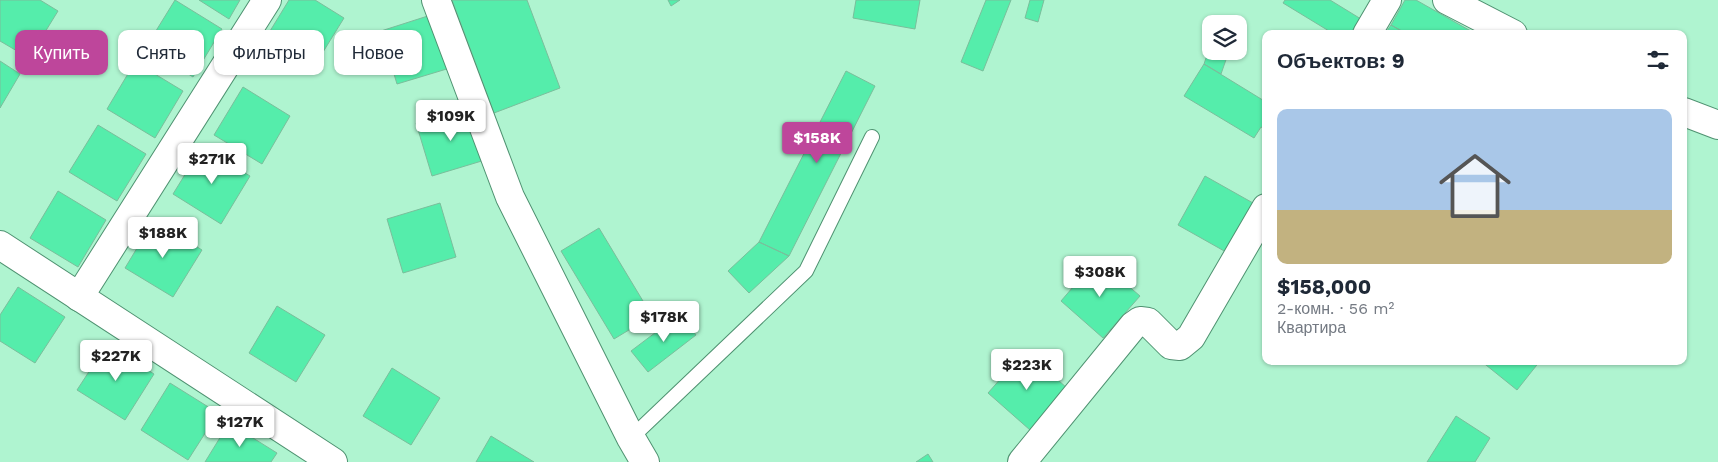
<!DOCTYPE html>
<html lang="ru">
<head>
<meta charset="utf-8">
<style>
	:root { --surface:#fff; --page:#f6f6f7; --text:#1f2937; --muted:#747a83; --line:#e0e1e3; --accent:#be469b }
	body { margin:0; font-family:"Work Sans",sans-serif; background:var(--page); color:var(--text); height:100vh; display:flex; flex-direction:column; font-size:19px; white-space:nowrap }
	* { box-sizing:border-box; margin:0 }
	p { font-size:16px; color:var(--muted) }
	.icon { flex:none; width:28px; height:28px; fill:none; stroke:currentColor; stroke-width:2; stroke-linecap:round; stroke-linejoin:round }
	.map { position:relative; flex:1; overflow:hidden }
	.details { position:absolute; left:1262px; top:30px; width:425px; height:335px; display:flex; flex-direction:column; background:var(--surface); border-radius:10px; box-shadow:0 1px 4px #0004 }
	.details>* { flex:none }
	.banner { position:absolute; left:15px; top:30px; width:475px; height:45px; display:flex; gap:10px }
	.controls { position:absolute; left:1202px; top:15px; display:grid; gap:10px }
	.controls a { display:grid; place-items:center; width:45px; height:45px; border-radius:10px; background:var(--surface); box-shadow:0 1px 4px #0004; font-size:25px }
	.price { position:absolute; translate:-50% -42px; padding:0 11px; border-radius:5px; background:#fff; color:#222; font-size:16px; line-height:32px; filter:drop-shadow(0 1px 2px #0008) }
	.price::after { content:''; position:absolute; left:50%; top:30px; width:15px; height:11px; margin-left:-8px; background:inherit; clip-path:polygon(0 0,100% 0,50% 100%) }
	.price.selected { background:var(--accent); color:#fff }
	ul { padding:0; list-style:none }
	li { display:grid; align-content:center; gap:10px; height:265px; padding:0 15px }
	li+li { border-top:1px solid var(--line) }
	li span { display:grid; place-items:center; height:155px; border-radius:10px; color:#555 }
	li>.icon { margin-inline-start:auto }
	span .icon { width:90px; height:90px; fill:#fffc; stroke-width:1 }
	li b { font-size:21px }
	h2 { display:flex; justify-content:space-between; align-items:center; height:60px; padding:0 15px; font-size:21px }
	.tag { padding:0 18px; border-radius:10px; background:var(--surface); box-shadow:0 1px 4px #0004; font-size:18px; line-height:45px }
	.tag.selected { background:var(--accent); color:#fff }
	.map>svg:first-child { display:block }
</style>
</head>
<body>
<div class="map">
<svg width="1718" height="462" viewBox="0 0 1718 462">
	<rect width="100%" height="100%" fill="#aff4d0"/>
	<!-- building -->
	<path fill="#55edab" stroke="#7abe9b" d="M 0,0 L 40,0 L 58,11 L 29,58 L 0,41 Z
		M 175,0 L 222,29 L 193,77 L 146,47 Z
		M 199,0 L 240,0 L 229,19 Z
		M 289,0 L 315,0 L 344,18 L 315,65 L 267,36 Z
		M 452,0 L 527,0 L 560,88 L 494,113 Z
		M 668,0 L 680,0 L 671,6 Z
		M 856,0 L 920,0 L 915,29 L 853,18 Z
		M 986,0 L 1011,0 L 983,71 L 961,62 Z
		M 1030,0 L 1044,0 L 1038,22 L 1025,18 Z
		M 1285,0 L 1330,0 L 1361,19 L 1352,34 L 1327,34 L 1329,31 L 1283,3 Z
		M 1405,0 L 1416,0 L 1476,34 L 1407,34 L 1391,25 Z
		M 434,14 L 450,68 L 397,84 L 381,31 Z
		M 1219,19 L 1232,24 L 1218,24 Z
		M 1391,25 L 1407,34 L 1385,34 Z
		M 1211,43 L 1211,51 L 1229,51 L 1221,74 L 1204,64 Z
		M 0,61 L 20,74 L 0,108 Z
		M 135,62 L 183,91 L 155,138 L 107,109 Z
		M 1204,64 L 1266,102 L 1266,130 L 1261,127 L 1254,138 L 1184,96 Z
		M 846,71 L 875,86 L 789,256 L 759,242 Z
		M 243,87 L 290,116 L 262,164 L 214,135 Z
		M 469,107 L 485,160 L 432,176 L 416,123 Z
		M 98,125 L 146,154 L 117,201 L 69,172 Z
		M 202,147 L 250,176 L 221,224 L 173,194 Z
		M 1205,176 L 1253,203 L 1226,252 L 1178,225 Z
		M 58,191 L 106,220 L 78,267 L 30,238 Z
		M 440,203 L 456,257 L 403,273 L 387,219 Z
		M 154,220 L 202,250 L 173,297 L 125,268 Z
		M 599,228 L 652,316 L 614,339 L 561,251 Z
		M 759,242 L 789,256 L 749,293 L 728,271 Z
		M 1097,259 L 1140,296 L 1103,338 L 1061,301 Z
		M 18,287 L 65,317 L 35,363 L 0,341 L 0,315 Z
		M 277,306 L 325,335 L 296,382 L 249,353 Z
		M 680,314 L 696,335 L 648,372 L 631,351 Z
		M 107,344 L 154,374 L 125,420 L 77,390 Z
		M 1025,351 L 1067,388 L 1030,430 L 988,393 Z
		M 1481,361 L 1540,361 L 1517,390 Z
		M 392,368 L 440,398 L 411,445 L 363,416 Z
		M 170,383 L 218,413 L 188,460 L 141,430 Z
		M 1456,416 L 1490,438 L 1475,462 L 1427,462 Z
		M 229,423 L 277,453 L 271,462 L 205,462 Z
		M 491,436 L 534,462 L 476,462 Z
		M 928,454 L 933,462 L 916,462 Z"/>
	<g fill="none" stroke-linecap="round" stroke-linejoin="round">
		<!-- lane casing -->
		<g stroke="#4f9271" stroke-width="16">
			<path id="lane" d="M 631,438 L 806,271 L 872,137"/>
		</g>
		<!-- street casing -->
		<g stroke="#4f9271" stroke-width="30">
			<path id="street" d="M 436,0 L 510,197 L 631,438 L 645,462
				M 1447,0 L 1513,34
				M 1367,34 L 1387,0
				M 1684,112 L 1718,125
				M 79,297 L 267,0
				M 1022,462 L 1133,326 L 1140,321 L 1148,322 L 1171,345 L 1180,346 L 1191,337 L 1266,208"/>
		</g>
		<!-- secondary casing -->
		<g stroke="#4f9271" stroke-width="30">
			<path id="secondary" d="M 0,245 L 333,462"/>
		</g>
		<!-- lane -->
		<use href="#lane" stroke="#fff" stroke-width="14"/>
		<!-- street -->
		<use href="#street" stroke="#fff" stroke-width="28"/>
		<!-- secondary -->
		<use href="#secondary" stroke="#fff" stroke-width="28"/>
	</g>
</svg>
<div class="controls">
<a><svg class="icon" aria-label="layers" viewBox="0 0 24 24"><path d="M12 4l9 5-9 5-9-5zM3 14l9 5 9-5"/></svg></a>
</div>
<b class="price" style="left:451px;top:142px">$109K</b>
<b class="price selected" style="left:817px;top:164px">$158K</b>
<b class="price" style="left:212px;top:185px">$271K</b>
<b class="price" style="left:163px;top:259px">$188K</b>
<b class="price" style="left:1100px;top:298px">$308K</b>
<b class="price" style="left:664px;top:343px">$178K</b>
<b class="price" style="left:116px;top:382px">$227K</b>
<b class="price" style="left:1027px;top:391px">$223K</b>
<b class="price" style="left:240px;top:448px">$127K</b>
<div class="banner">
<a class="tag selected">Купить</a>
<a class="tag">Снять</a>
<a class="tag">Фильтры</a>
<a class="tag">Новое</a>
</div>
<section class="details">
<h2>Объектов: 9<svg class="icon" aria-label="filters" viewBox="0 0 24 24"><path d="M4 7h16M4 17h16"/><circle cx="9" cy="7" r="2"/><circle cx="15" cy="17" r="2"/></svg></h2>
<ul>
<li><span style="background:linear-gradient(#a9c7e8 65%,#c2b280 0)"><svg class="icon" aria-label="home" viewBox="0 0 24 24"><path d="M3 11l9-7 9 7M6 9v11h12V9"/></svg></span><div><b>$158,000</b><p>2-комн. · 56 m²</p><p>Квартира</p></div></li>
</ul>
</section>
</div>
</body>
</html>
